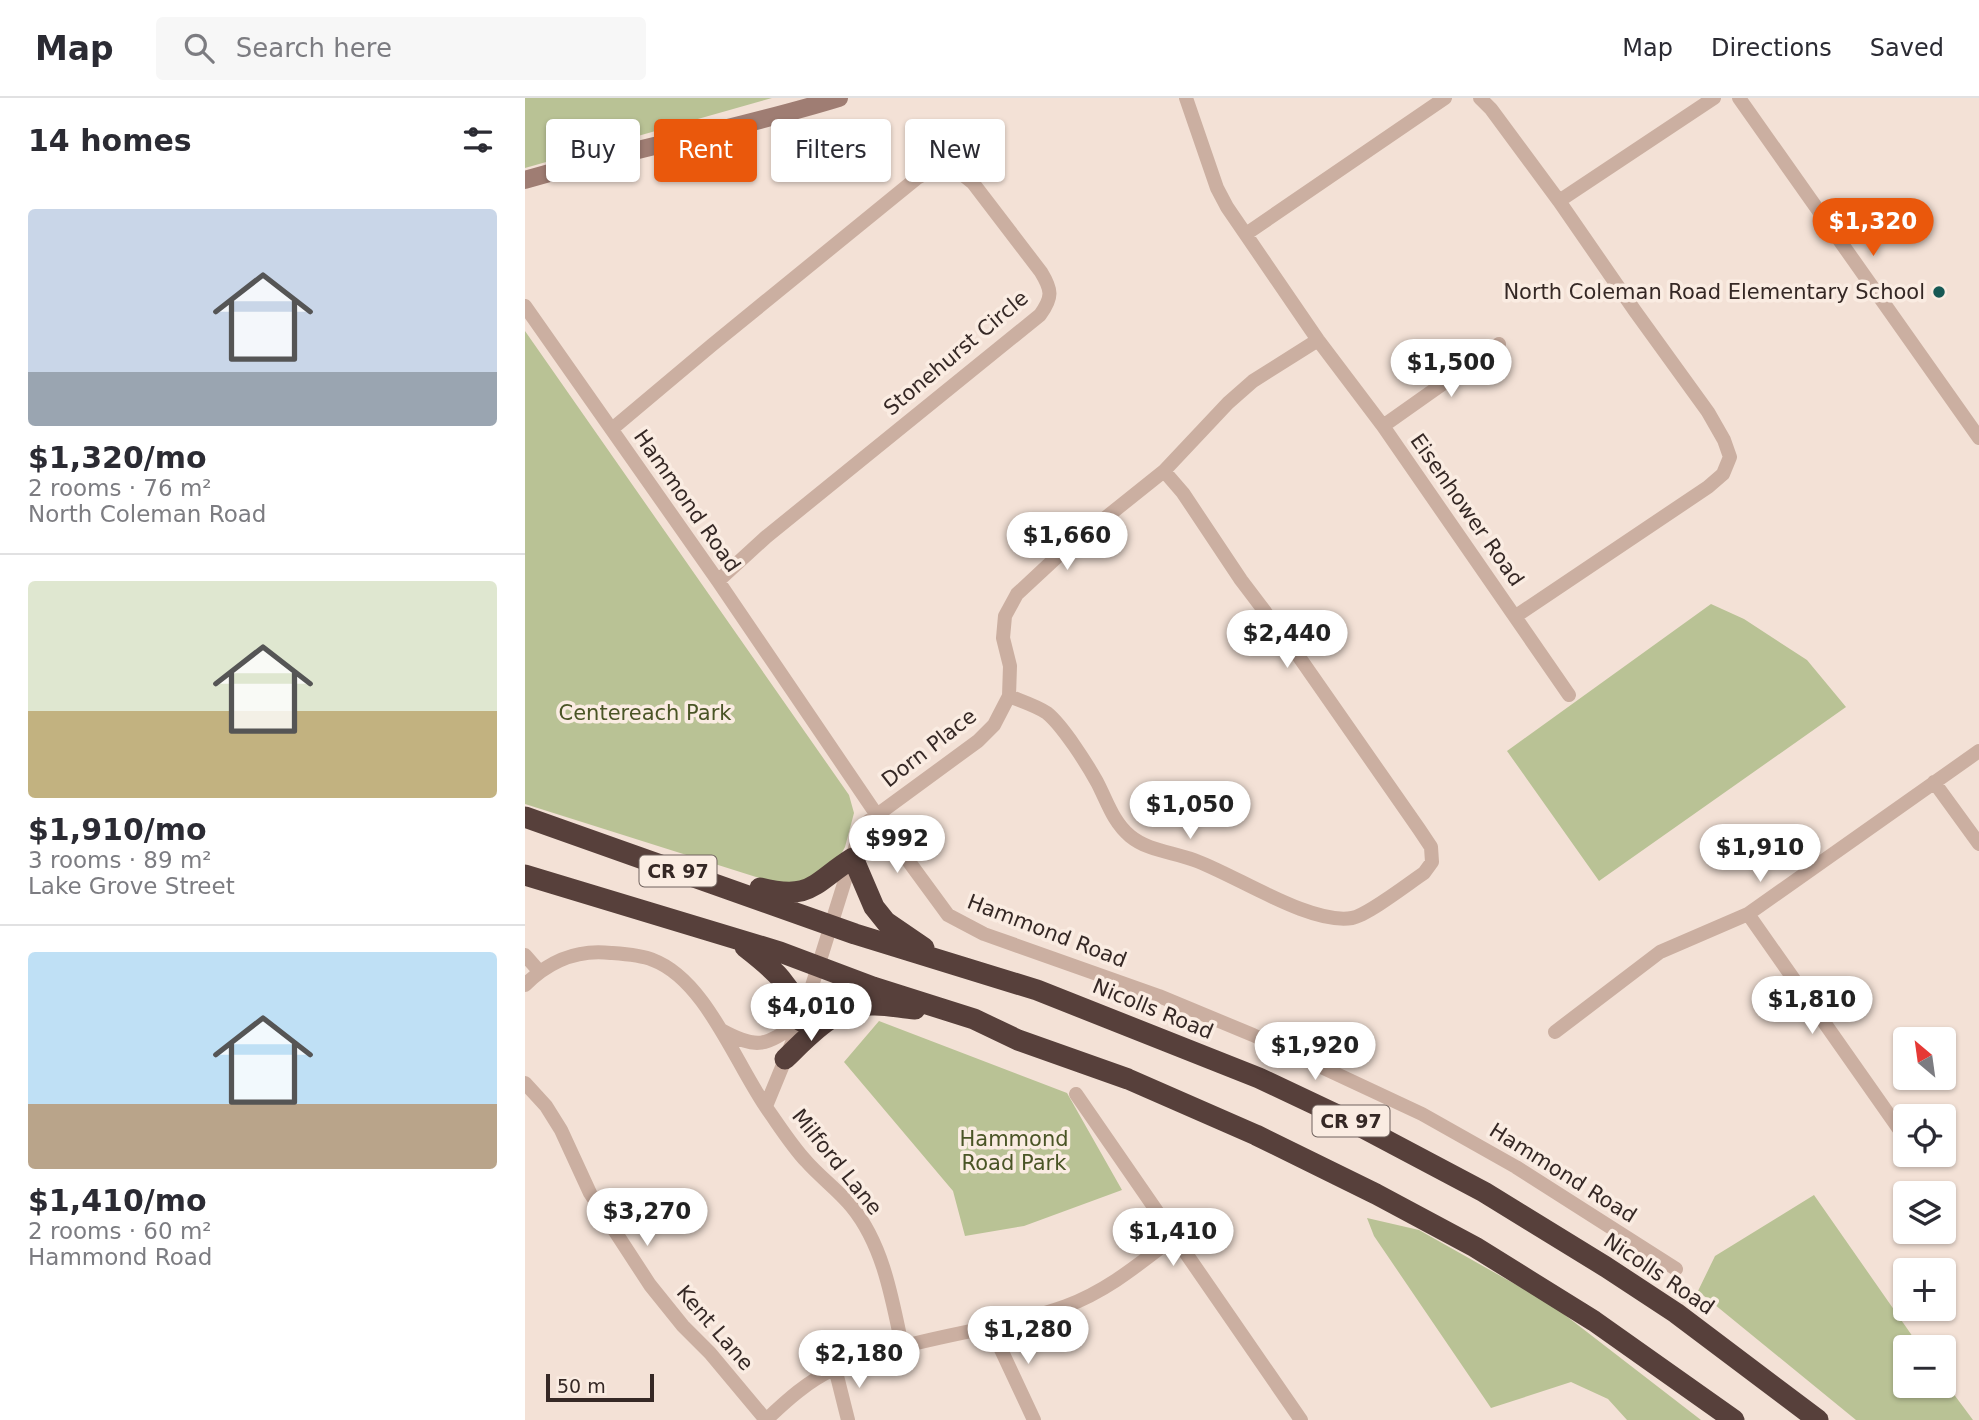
<!DOCTYPE html>
<html lang="en">
<head>
<meta charset="utf-8">
<style>
	:root { --surface:#fff; --page:#f7f7f7; --text:#2b2b33; --muted:#7c7c81; --line:#e1e1e2; --accent:#ea580c }
	body { margin:0; font-family:"DejaVu Sans",sans-serif; background:var(--page); color:var(--text); height:100vh; display:flex; flex-direction:column; font-size:26px; white-space:nowrap }
	* { box-sizing:border-box; margin:0 }
	p { font-size:23px; color:var(--muted) }
	.icon { flex:none; width:38px; height:38px; fill:none; stroke:currentColor; stroke-width:2; stroke-linecap:round; stroke-linejoin:round }
	.map { position:relative; flex:1; overflow:hidden }
	.side { display:flex; flex-direction:column; background:var(--surface); width:525px }
	.side>* { flex:none }
	.hud { position:absolute; left:21px; top:21px; width:665px; height:63px; display:flex; gap:14px }
	.needle { width:46px; rotate:331deg }
	.controls { position:absolute; left:1368px; top:929px; display:grid; gap:14px }
	.controls a { display:grid; place-items:center; width:63px; height:63px; border-radius:7px; background:var(--surface); box-shadow:0 2px 5px #0004; font-size:35px }
	.scale { position:absolute; left:21px; bottom:18px; width:108px; box-sizing:border-box; padding-left:7px; border:4px solid #352825; border-top:0; font-size:19px; line-height:24px; white-space:nowrap; color:#352825; -webkit-text-stroke:5px #faece2; paint-order:stroke }
	.price { position:absolute; translate:-50% -60px; padding:0 16px; border-radius:24px; background:#fff; color:#222; font-size:23px; line-height:46px; filter:drop-shadow(0 2px 4px #0008) }
	.price::after { content:''; position:absolute; left:50%; top:42px; width:21px; height:16px; margin-left:-10px; background:inherit; clip-path:polygon(0 0,100% 0,50% 100%) }
	.price.current { background:var(--accent); color:#fff }
	ul { padding:0; list-style:none }
	li { display:grid; align-content:center; gap:14px; height:371px; padding:0 28px }
	li+li { border-top:2px solid var(--line) }
	li span { display:grid; place-items:center; height:217px; border-radius:7px; color:#555 }
	li>.icon { margin-inline-start:auto }
	span .icon { width:126px; height:126px; fill:#fffc; stroke-width:1 }
	li b { font-size:30px }
	h2 { display:flex; justify-content:space-between; align-items:center; height:84px; padding:0 28px; font-size:30px }
	.chip { padding:0 24px; border-radius:7px; background:var(--surface); box-shadow:0 2px 5px #0004; font-size:24px; line-height:63px }
	.chip.current { background:var(--accent); color:#fff }
	header { display:flex; align-items:center; gap:42px; box-sizing:border-box; height:98px; padding:0 35px; background:var(--surface); border-bottom:2px solid var(--line) }
	header strong { font-size:33px }
	nav { display:flex; gap:38px; margin-inline-start:auto; font-size:24px }
	.search { width:490px; height:63px; background:var(--page); display:flex; align-items:center; gap:18px; box-sizing:border-box; padding:0 24px; border-radius:7px; color:var(--muted); font-size:26px }
	main { display:flex; flex:1; min-height:0 }
	.map>svg:first-child { display:block }
</style>
</head>
<body>
<header>
<strong>Map</strong>
<div class="search"><svg class="icon" aria-label="search" viewBox="0 0 24 24"><circle cx="10" cy="10" r="6"/><path d="M15 15l6 6"/></svg>Search here</div>
<nav><a>Map</a><a>Directions</a><a>Saved</a></nav>
</header>
<main>
<section class="side">
<h2>14 homes<svg class="icon" aria-label="filters" viewBox="0 0 24 24"><path d="M4 7h16M4 17h16"/><circle cx="9" cy="7" r="2"/><circle cx="15" cy="17" r="2"/></svg></h2>
<ul>
<li><span style="background:linear-gradient(#c9d6e8 75%,#9aa5b1 0)"><svg class="icon" aria-label="home" viewBox="0 0 24 24"><path d="M3 11l9-7 9 7M6 9v11h12V9"/></svg></span><div><b>$1,320/mo</b><p>2 rooms · 76 m²</p><p>North Coleman Road</p></div></li>
<li><span style="background:linear-gradient(#dfe7d0 60%,#c2b280 0)"><svg class="icon" aria-label="home" viewBox="0 0 24 24"><path d="M3 11l9-7 9 7M6 9v11h12V9"/></svg></span><div><b>$1,910/mo</b><p>3 rooms · 89 m²</p><p>Lake Grove Street</p></div></li>
<li><span style="background:linear-gradient(#bfe0f5 70%,#b9a48a 0)"><svg class="icon" aria-label="home" viewBox="0 0 24 24"><path d="M3 11l9-7 9 7M6 9v11h12V9"/></svg></span><div><b>$1,410/mo</b><p>2 rooms · 60 m²</p><p>Hammond Road</p></div></li>
</ul>
</section>
<div class="map">
<svg width="1454" height="1322" viewBox="0 0 1454 1322">
	<rect width="100%" height="100%" fill="#f3e1d6"/>
	<!-- green -->
	<path fill="#b9c295" d="M 0,0 L 247,0 L 0,70 Z
		M 0,233 L 324,697 L 329,715 L 320,749 L 312,764 L 266,790 L 0,706 Z
		M 1186,506 L 1219,521 L 1282,562 L 1321,609 L 1074,783 L 982,653 Z
		M 354,923 L 542,995 L 597,1092 L 499,1128 L 440,1138 L 428,1093 L 319,964 Z
		M 1289,1097 L 1395,1249 L 1381,1250 L 1381,1288 L 1419,1288 L 1419,1283 L 1448,1322 L 1331,1322 L 1173,1193 L 1190,1158 Z
		M 842,1120 L 894,1132 L 1027,1207 L 1176,1322 L 1102,1322 L 1083,1301 L 1046,1284 L 966,1310 L 849,1138 Z"/>
	<g fill="none" stroke-linecap="round" stroke-linejoin="round">
		<!-- street -->
		<path stroke="#cbafa1" stroke-width="14" d="M 661,0 L 692,90 L 702,109 L 793,242 L 858,328 L 1044,597
			M 955,0 L 966,11 L 1034,103 L 1110,213 L 1183,314 L 1199,342 L 1205,359 L 1198,376 L 1183,389 L 991,518
			M 1214,0 L 1454,340
			M 1034,103 L 1189,0
			M 721,136 L 920,0
			M 0,208 L 193,483 L 379,757 L 423,817 L 459,836 L 634,898 L 728,937 L 897,1016 L 991,1069 L 1151,1171
			M 858,328 L 974,246
			M 87,331 L 187,247 L 392,80 C 417,65 426,66 448,85 L 516,174 C 527,192 528,199 515,217 L 241,439 L 193,483
			M 484,598 C 496,603 512,608 522,615 C 538,628 562,666 572,684 C 582,703 588,724 605,738 C 623,753 648,754 669,762 C 711,777 785,827 827,820 C 843,817 884,785 899,775 L 907,764 L 906,749 L 894,731 L 772,556 L 716,482 L 658,395 L 639,373
			M 1409,684 L 1454,746
			M 1223,816 L 1381,1041
			M 0,857 L 14,873
			M 0,887 C 24,863 53,851 86,855 C 100,856 116,857 128,862 C 181,882 211,967 243,1012 C 255,1029 267,1048 281,1063 C 295,1079 313,1092 327,1109 C 358,1147 367,1200 377,1248
			M 196,932 C 234,953 241,947 275,924
			M 1030,934 L 1135,854 L 1223,816 L 1454,653
			M 0,985 L 21,1008 L 36,1032 L 65,1095 L 125,1187 L 158,1228 L 185,1255 L 241,1322
			M 551,996 L 776,1322
			M 241,1008 L 276,923 L 337,728 L 453,643 L 469,627 L 484,598 L 485,568 L 478,540 L 480,518 L 492,496 L 534,457 L 639,373 L 703,305 L 728,283 L 793,242
			M 465,1228 L 509,1322
			M 310,1270 L 323,1322
			M 241,1322 C 262,1302 283,1283 309,1271 C 323,1264 339,1260 354,1255 C 415,1236 480,1230 541,1208 C 582,1193 614,1166 648,1140"/>
		<!-- secondary -->
		<path stroke="#9f7d73" stroke-width="18" d="M 0,82 C 103,51 210,32 314,0"/>
		<!-- highway -->
		<path stroke="#57403b" stroke-width="21" d="M 0,719 L 330,836 L 512,892 L 734,980 L 823,1022 L 959,1094 L 1081,1169 L 1151,1215 L 1293,1322
			M 0,777 L 255,854 L 348,889 L 449,921 L 493,942 L 603,981 L 731,1037 L 851,1096 L 950,1149 L 1069,1223 L 1209,1322
			M 235,790 C 287,803 288,785 328,760 L 349,809 L 361,824 L 399,850
			M 220,849 C 247,870 270,888 276,923
			M 260,961 C 285,937 309,909 346,907 C 360,906 376,910 390,911"/>
	</g>
	<!-- markers -->
	<circle fill="#175955" stroke="#faece2" stroke-width="2.5" cx="1414" cy="194" r="7"/>
	<g text-anchor="middle" dominant-baseline="central" stroke-width="7" stroke-linejoin="round" paint-order="stroke">
		<!-- shield labels -->
		<g fill="#faece2" stroke="#70635e" stroke-width="2">
			<rect x="114.5" y="757.5" width="77" height="31" rx="5"/>
			<rect x="787.5" y="1007.5" width="77" height="31" rx="5"/>
		</g>
		<g font-size="19" font-weight="bold" fill="#352825">
			<text x="153" y="773">CR 97</text>
			<text x="826" y="1023">CR 97</text>
		</g>
		<!-- poi labels -->
		<g font-size="21" fill="#352825" stroke="#faece2" text-anchor="end">
			<text x="1400" y="194">North Coleman Road Elementary School</text>
		</g>
		<!-- street labels -->
		<g font-size="21" fill="#352825" stroke="#faece2">
			<text transform="translate(431 255) rotate(-40)">Stonehurst Circle</text>
			<text transform="translate(162 403) rotate(55)">Hammond Road</text>
			<text transform="translate(942 412) rotate(55)">Eisenhower Road</text>
			<text transform="translate(404 650) rotate(-38)">Dorn Place</text>
			<text transform="translate(522 833) rotate(21)">Hammond Road</text>
			<text transform="translate(628 911) rotate(22)">Nicolls Road</text>
			<text transform="translate(312 1064) rotate(51)">Milford Lane</text>
			<text transform="translate(1038 1075) rotate(32)">Hammond Road</text>
			<text transform="translate(1134 1176) rotate(34)">Nicolls Road</text>
			<text transform="translate(190 1230) rotate(49)">Kent Lane</text>
		</g>
		<!-- park labels -->
		<g font-size="21" fill="#4a5526" stroke="#faece2">
			<text x="120" y="615">Centereach Park</text>
			<text x="489" y="1041">Hammond<tspan x="489" dy="24">Road Park</tspan></text>
		</g>
	</g>
</svg>
<div class="controls">
<a><svg class="needle" viewBox="-14 -14 28 28"><path d="M0-13l5 13h-10z" fill="#e53935"/><path d="M0 13l5-13h-10z" fill="#7c7c81"/></svg></a>
<a><svg class="icon" aria-label="locate" viewBox="0 0 24 24"><circle cx="12" cy="12" r="6"/><path d="M12 2v4M12 18v4M2 12h4M18 12h4"/></svg></a>
<a><svg class="icon" aria-label="layers" viewBox="0 0 24 24"><path d="M12 4l9 5-9 5-9-5zM3 14l9 5 9-5"/></svg></a>
<a>+</a>
<a>−</a>
</div>
<div class="scale">50 m</div>
<b class="price current" style="left:1348px;top:160px">$1,320</b>
<b class="price" style="left:926px;top:301px">$1,500</b>
<b class="price" style="left:542px;top:474px">$1,660</b>
<b class="price" style="left:762px;top:572px">$2,440</b>
<b class="price" style="left:665px;top:743px">$1,050</b>
<b class="price" style="left:372px;top:777px">$992</b>
<b class="price" style="left:1235px;top:786px">$1,910</b>
<b class="price" style="left:1287px;top:938px">$1,810</b>
<b class="price" style="left:286px;top:945px">$4,010</b>
<b class="price" style="left:790px;top:984px">$1,920</b>
<b class="price" style="left:122px;top:1150px">$3,270</b>
<b class="price" style="left:648px;top:1170px">$1,410</b>
<b class="price" style="left:503px;top:1268px">$1,280</b>
<b class="price" style="left:334px;top:1292px">$2,180</b>
<div class="hud">
<a class="chip">Buy</a>
<a class="chip current">Rent</a>
<a class="chip">Filters</a>
<a class="chip">New</a>
</div>
</div>
</main>
</body>
</html>
